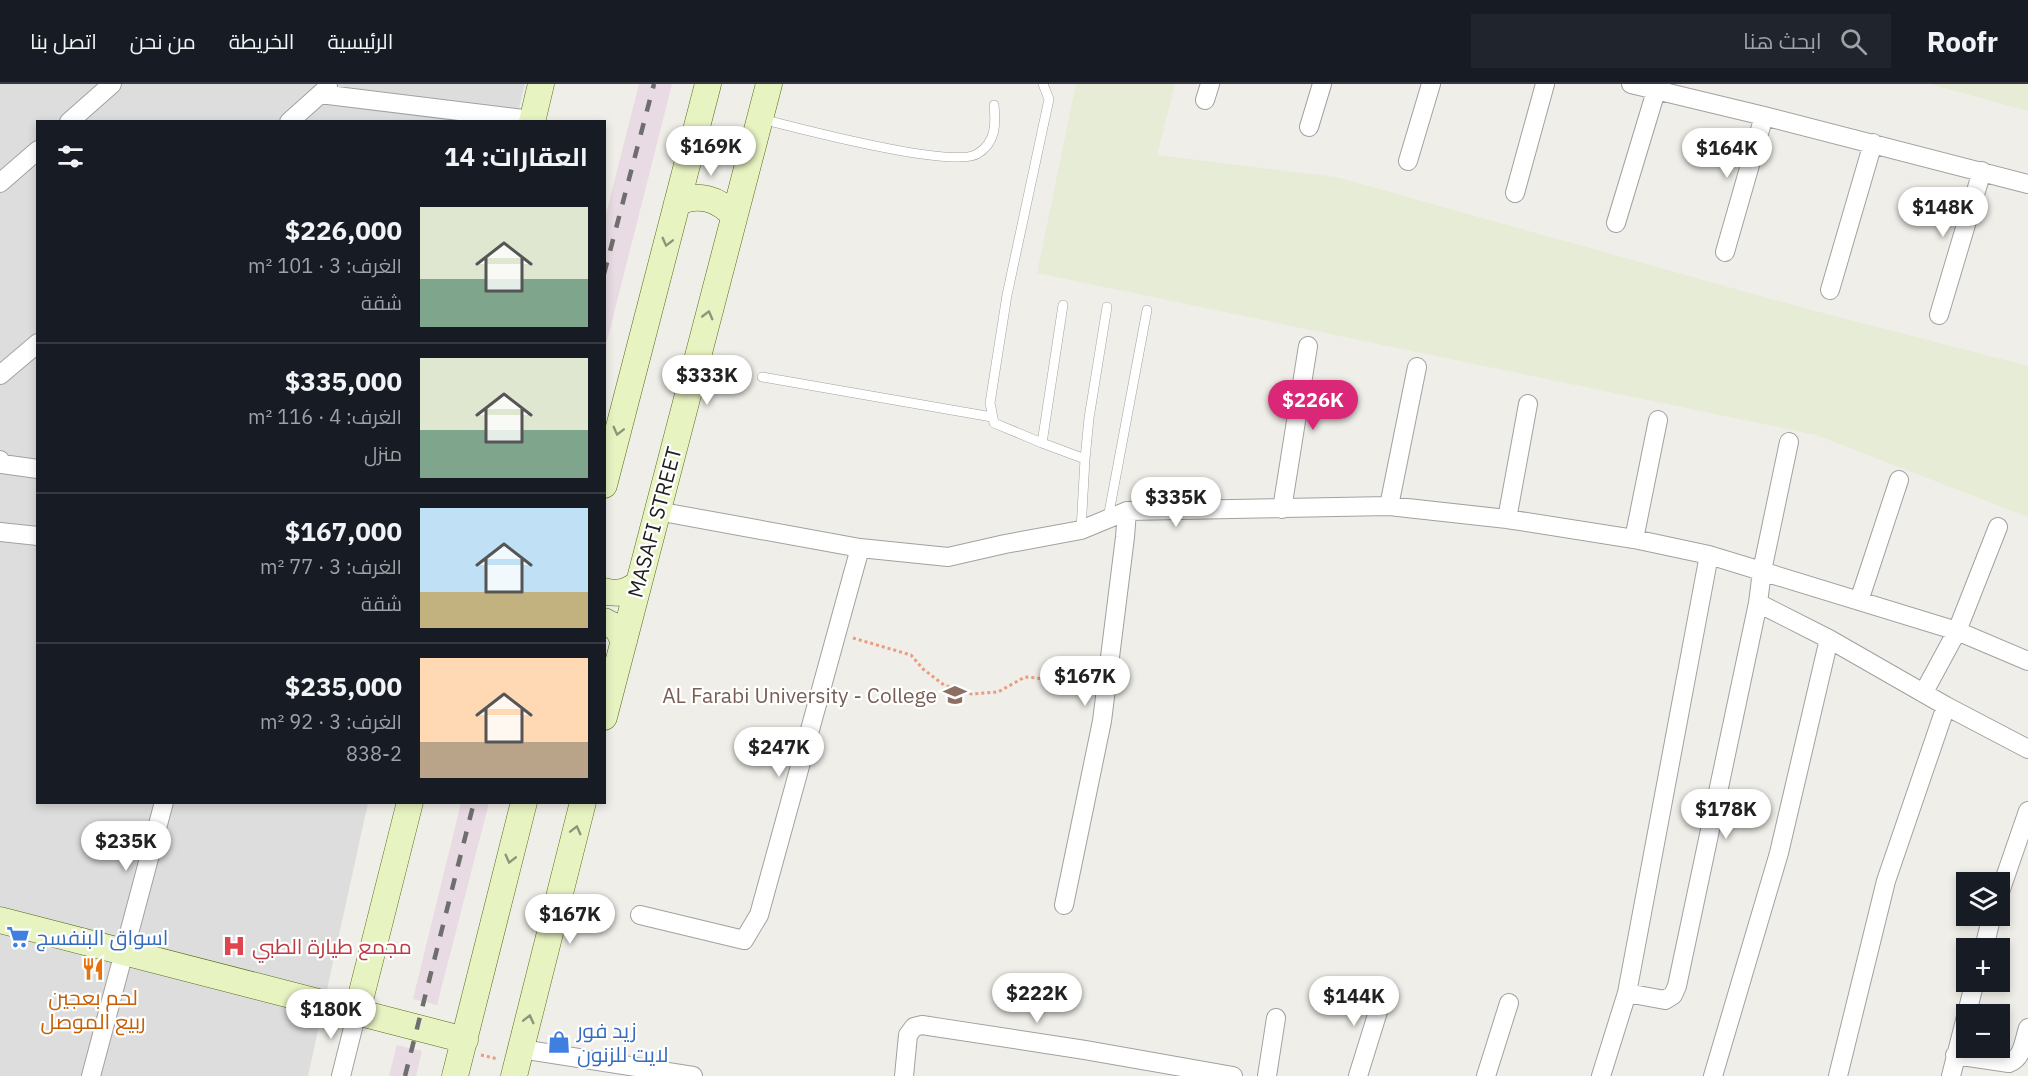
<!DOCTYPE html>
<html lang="ar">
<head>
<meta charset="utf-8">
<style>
	:root { --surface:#171b24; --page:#20242c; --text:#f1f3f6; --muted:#9ea1a6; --line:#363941; --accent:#db2777 }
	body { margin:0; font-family:"IBM Plex Sans",Cairo,sans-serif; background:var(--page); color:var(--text); direction:rtl; height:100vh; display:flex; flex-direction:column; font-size:22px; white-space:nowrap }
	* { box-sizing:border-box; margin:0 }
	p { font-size:20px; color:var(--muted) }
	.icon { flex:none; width:33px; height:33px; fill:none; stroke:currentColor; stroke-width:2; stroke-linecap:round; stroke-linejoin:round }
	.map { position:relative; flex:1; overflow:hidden; direction:ltr }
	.side { position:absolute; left:36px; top:36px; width:570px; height:684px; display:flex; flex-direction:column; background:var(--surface); border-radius:0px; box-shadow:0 3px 9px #0003; direction:rtl }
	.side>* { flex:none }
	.tools { position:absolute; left:1956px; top:788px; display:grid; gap:12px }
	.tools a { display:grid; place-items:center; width:54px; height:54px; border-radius:0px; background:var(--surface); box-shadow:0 3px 9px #0003; font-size:30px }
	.price { position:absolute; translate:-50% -51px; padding:0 14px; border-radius:21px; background:#fff; color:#222; font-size:20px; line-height:39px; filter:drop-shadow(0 2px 3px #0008) }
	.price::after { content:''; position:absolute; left:50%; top:36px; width:18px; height:14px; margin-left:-9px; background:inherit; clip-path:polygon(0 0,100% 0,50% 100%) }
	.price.on { background:var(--accent); color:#fff }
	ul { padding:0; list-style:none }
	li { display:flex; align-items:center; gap:18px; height:150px; padding:0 18px }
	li+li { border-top:2px solid var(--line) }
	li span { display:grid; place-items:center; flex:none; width:168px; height:120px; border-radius:0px; color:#555 }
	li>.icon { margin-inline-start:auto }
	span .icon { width:72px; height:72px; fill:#fffc; stroke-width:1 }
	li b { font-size:26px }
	h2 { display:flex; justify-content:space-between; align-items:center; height:72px; padding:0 18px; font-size:26px }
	header { display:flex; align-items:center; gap:36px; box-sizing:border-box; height:84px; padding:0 30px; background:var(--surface); border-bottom:2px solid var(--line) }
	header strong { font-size:28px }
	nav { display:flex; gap:33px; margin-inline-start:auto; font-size:21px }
	.search { width:420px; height:54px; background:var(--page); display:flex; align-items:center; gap:15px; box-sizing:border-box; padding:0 21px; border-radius:0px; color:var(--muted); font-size:22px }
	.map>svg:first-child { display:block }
</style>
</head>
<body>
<header>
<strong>Roofr</strong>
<div class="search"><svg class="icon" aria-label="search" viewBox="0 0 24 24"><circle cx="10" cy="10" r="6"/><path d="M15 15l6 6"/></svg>ابحث هنا</div>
<nav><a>الرئيسية</a><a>الخريطة</a><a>من نحن</a><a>اتصل بنا</a></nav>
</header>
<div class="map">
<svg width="2028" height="992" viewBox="0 0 2028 992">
	<rect width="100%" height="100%" fill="#f0eee8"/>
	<!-- residential -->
	<path fill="#dedddd" d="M 0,0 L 525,0 L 516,37 L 38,38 L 38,718 L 368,719 L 308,992 L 0,992 Z"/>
	<!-- industrial -->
	<path fill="#e8dbe3" d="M 639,0 L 672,0 L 605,265 L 605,134 Z
		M 461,719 L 489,719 L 437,921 L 413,915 Z
		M 397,961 L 422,967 L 416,992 L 389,992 Z"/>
	<!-- farmland -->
	<path fill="#e6ecd5" d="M 1076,0 L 1175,0 L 1157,71 L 1336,93 L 1800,223 L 2028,282 L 2028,433 L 1816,351 L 1037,189 Z
		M 1930,0 L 2028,0 L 2028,27 Z"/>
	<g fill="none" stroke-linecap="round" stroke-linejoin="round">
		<!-- lane casing -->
		<g stroke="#a1a1a1" stroke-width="10">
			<path id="lane" d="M 762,35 C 797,44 952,85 977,70 C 996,59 996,40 994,21
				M 1063,221 L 1042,359 L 1085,375
				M 762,293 L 992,333
				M 1042,359 L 994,339 L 990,319 L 1007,211 L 1049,15 L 1043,0
				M 1108,434 L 1147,226
				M 1081,446 L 1085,375 L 1089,334 L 1107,223"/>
		</g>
		<!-- street casing -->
		<g stroke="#a1a1a1" stroke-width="20">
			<path id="street" d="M 1631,0 L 1764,32 L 2028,100
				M 320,10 L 532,36
				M 1205,16 L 1210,0
				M 69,38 L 112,0
				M 289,38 L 328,3
				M 1309,43 L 1322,0
				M 1408,77 L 1431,0
				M 0,99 L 38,66
				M 1515,109 L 1545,0
				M 1616,139 L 1656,7
				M 1725,168 L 1764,32
				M 1830,206 L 1873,59
				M 1939,231 L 1982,87
				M 0,291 L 38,259
				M 1789,358 L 1762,487 L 1758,519 L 1829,555 L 1946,622 L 2028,665
				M 0,376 L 2,380 L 38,385
				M 1389,422 L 1417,283
				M 1282,425 L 1308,262
				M 657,427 L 860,464 L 948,473 L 1005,460 L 1081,446 L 1127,427 L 1389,422 L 1507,435 L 1634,455 L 1709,471 L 1957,547 L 2028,577
				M 1507,435 L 1528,320
				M 0,448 L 38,452
				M 1634,455 L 1658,336
				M 1859,517 L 1899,396
				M 1924,608 L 1957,547 L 1998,443
				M 2000,808 L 2028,727
				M 1064,821 L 1102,637 L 1125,453 L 1127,427
				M 640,831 L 744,856 L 759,831 L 860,464
				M 1984,864 L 1992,831
				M 1627,909 L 1665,916 L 1673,911 L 1677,902 L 1758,519
				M 521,965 L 693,992
				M 1955,971 L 2009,979 C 2023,974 2024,956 2028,944
				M 91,992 L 164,718
				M 341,992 L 357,928
				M 904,992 L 908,951 L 914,943 L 922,941 L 1085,966 L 1233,992
				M 1267,992 L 1276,934
				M 1358,992 L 1385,905
				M 1486,992 L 1509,919
				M 1601,992 L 1627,909 L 1709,471
				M 1713,992 L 1779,769 L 1829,555
				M 1838,992 L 1886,797 L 1946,622
				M 1951,992 L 1975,897"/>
		</g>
		<!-- secondary casing -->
		<g stroke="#536d12" stroke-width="27">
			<path id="secondary" d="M 532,38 L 541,0
				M 695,50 C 709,70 732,71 753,61
				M 677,119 C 698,108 719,115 734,132
				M 604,401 L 708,0
				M 604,507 C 618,511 627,508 638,500
				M 604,537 L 617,544 L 624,557
				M 604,633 L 769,0
				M 0,836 L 465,956
				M 357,928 L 410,718
				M 455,992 L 524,718
				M 514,992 L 583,718"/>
		</g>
		<!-- path -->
		<path stroke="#eb9c7e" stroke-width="3" stroke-dasharray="3 3" stroke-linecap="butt" d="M 853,554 L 911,571 L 923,585 L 944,601 L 972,610 L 998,608 L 1025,593 L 1090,599
			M 481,971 L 498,975"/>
		<!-- lane -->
		<use href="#lane" stroke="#fff" stroke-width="9"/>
		<!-- street -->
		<use href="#street" stroke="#fff" stroke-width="18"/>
		<!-- secondary -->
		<use href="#secondary" stroke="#e8f3c2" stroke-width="26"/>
		<!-- rail -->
		<path stroke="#6e6e6e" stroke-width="4.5" stroke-dasharray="12 12" stroke-linecap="butt" d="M 604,190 L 654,0
			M 405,992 L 474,718"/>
	</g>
	<!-- one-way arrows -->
	<defs><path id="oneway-chevron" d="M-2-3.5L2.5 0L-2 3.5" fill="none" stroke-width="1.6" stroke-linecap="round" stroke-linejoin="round" transform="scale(1.5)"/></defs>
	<g stroke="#8e9479">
		<use href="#oneway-chevron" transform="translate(667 158) rotate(104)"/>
		<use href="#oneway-chevron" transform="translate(708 231) rotate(-75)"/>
		<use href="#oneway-chevron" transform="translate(618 347) rotate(104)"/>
		<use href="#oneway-chevron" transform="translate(576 746) rotate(-76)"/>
		<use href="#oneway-chevron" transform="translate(510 775) rotate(104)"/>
		<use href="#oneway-chevron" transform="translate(529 935) rotate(-76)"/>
	</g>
	<!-- icons -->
	<defs>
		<g id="university-bare" transform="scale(1.8)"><path d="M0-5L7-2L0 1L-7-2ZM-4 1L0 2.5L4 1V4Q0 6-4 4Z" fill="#8d6e63" stroke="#fff" stroke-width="2.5" paint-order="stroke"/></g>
		<g id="supermarket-bare" transform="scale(1.8)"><path d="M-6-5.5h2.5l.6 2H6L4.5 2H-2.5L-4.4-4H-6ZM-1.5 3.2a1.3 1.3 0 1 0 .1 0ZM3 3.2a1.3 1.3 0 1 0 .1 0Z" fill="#3f7fe0" stroke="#fff" stroke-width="2.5" paint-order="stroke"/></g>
		<g id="hospital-bare" transform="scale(1.8)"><path d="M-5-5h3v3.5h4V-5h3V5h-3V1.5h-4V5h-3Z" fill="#e0444e" stroke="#fff" stroke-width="2.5" paint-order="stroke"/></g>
		<g id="restaurant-bare" transform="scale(1.8)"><path d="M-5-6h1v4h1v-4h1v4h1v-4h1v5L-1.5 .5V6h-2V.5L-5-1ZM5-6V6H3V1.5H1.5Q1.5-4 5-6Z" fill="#e8710a" stroke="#fff" stroke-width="2.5" paint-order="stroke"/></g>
		<g id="shop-bare" transform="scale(1.8)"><path d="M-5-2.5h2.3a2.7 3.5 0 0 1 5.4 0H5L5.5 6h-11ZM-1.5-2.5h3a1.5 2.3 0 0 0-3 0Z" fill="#3f7fe0" stroke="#fff" stroke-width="2.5" paint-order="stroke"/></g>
	</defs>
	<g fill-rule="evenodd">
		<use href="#university-bare" x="955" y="611"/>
		<use href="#supermarket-bare" x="18" y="853"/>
		<use href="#hospital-bare" x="234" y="862"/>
		<use href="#restaurant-bare" x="93" y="885"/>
		<use href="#shop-bare" x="559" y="958"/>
	</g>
	<g text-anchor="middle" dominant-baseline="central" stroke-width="4.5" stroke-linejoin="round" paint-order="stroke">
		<!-- street labels -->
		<g font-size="21" fill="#202020" stroke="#fff">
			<text transform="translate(654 438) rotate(-75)">MASAFI STREET</text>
		</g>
		<!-- education labels -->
		<g font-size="21" fill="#785e54" stroke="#fff" text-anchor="end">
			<text x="937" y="611">AL Farabi University - College</text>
		</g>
		<!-- shop labels -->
		<g font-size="21" fill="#366cbe" stroke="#fff" text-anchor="start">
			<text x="36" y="853">اسواق البنفسج</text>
			<text x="577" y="946">زيد فور<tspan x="577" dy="24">لايت للزنون</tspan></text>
		</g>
		<!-- health labels -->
		<g font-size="21" fill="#be3a42" stroke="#fff" text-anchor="start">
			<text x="252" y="862">مجمع طيارة الطبي</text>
		</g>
		<!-- food labels -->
		<g font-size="21" fill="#c56008" stroke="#fff">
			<text x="93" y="913">لحم بعجين<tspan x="93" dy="24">ربيع الموصل</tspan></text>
		</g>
	</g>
</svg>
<div class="tools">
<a><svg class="icon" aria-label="layers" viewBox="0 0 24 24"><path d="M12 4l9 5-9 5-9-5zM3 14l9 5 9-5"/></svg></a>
<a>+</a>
<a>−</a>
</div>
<b class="price" style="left:711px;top:93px">$169K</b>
<b class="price" style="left:1727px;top:95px">$164K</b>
<b class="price" style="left:1943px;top:154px">$148K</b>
<b class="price" style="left:707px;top:322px">$333K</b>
<b class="price on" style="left:1313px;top:347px">$226K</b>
<b class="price" style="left:1176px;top:444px">$335K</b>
<b class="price" style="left:1085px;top:623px">$167K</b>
<b class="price" style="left:779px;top:694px">$247K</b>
<b class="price" style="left:1726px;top:756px">$178K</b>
<b class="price" style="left:126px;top:788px">$235K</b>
<b class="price" style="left:570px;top:861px">$167K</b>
<b class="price" style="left:1037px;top:940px">$222K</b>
<b class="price" style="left:1354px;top:943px">$144K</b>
<b class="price" style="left:331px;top:956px">$180K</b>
<section class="side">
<h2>العقارات: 14<svg class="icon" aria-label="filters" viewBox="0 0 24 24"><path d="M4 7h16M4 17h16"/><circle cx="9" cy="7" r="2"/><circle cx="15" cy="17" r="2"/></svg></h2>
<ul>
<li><span style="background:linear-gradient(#dfe7d0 60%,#7fa58c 0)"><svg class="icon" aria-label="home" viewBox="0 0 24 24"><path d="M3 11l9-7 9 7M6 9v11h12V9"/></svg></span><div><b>$226,000</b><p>الغرف: 3 · 101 m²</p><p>شقة</p></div></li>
<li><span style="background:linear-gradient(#dfe7d0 60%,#7fa58c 0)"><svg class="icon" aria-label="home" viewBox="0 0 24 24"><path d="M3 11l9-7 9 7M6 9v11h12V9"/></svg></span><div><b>$335,000</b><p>الغرف: 4 · 116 m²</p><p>منزل</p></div></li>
<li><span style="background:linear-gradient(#bfe0f5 70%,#c2b280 0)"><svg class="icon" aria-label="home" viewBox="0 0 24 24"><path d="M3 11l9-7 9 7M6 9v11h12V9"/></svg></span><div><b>$167,000</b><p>الغرف: 3 · 77 m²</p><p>شقة</p></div></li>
<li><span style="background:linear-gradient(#ffd9b3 70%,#b9a48a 0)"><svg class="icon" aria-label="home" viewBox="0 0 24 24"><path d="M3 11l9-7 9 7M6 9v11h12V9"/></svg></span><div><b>$235,000</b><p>الغرف: 3 · 92 m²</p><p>838-2</p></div></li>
</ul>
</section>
</div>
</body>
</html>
